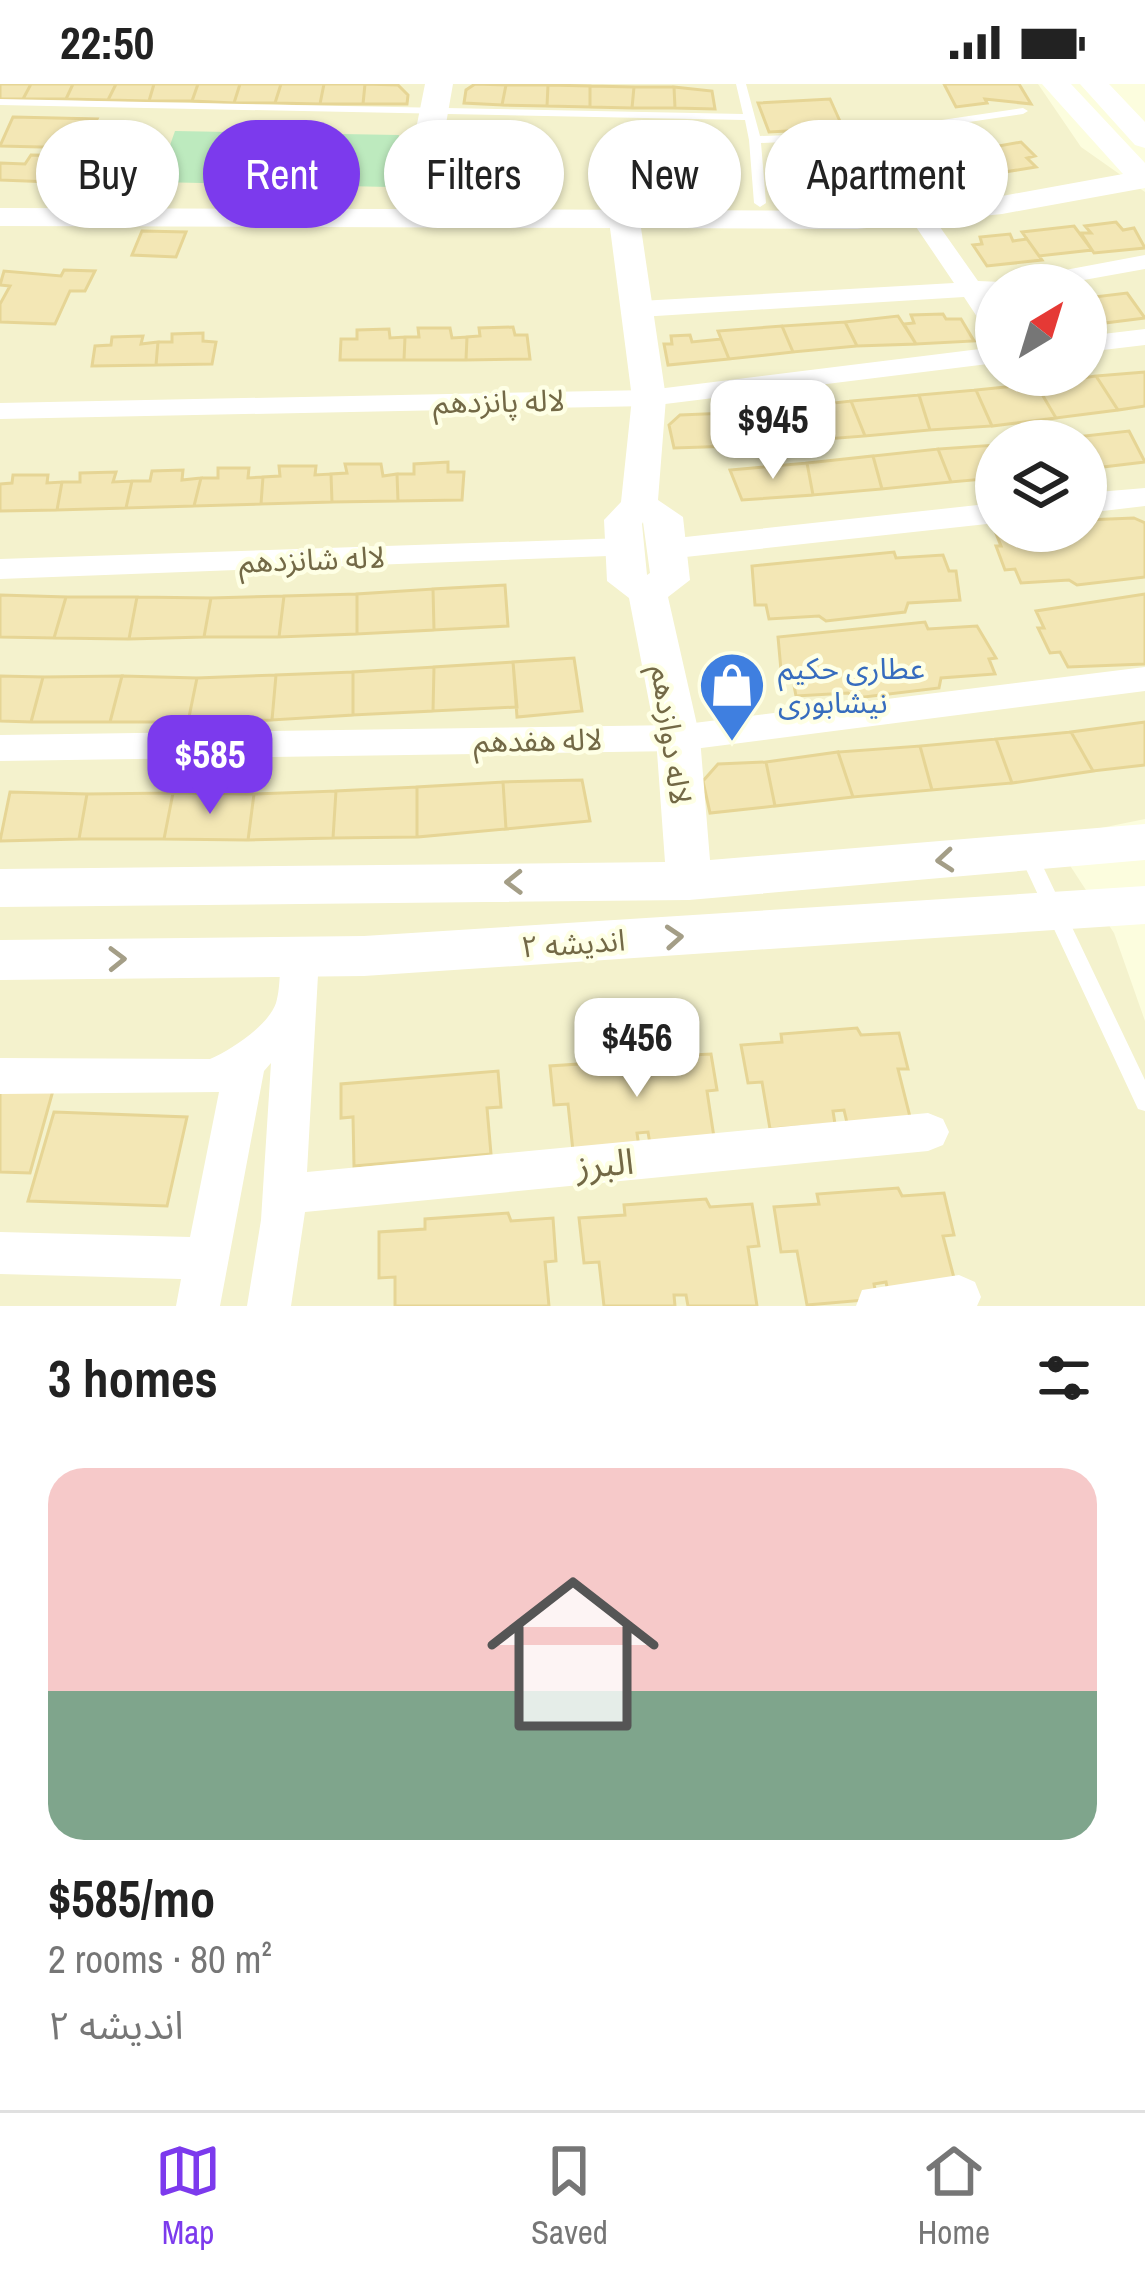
<!DOCTYPE html>
<html lang="en">
<head>
<meta charset="utf-8">
<style>
	:root { --surface:#fff; --page:#f6f6f6; --text:#222; --muted:#767676; --line:#e0e0e0; --accent:#7c3aed }
	body { margin:0; font-family:"Archivo Narrow","Noto Sans Arabic",sans-serif; background:var(--page); color:var(--text); height:100vh; display:flex; flex-direction:column; font-size:45px; white-space:nowrap }
	* { box-sizing:border-box; margin:0 }
	p { font-size:39px; color:var(--muted) }
	.icon { flex:none; width:66px; height:66px; fill:none; stroke:currentColor; stroke-width:2; stroke-linecap:round; stroke-linejoin:round }
	.map { position:relative; height:1222px; overflow:hidden }
	.drawer { display:flex; flex-direction:column; background:var(--surface); flex:1 }
	.drawer>* { flex:none }
	.top-card { position:absolute; left:36px; top:36px; width:1074px; height:108px; display:flex; gap:24px }
	.needle { width:78px; rotate:38deg }
	.fabs { position:absolute; left:975px; top:180px; display:grid; gap:24px }
	.fabs a { display:grid; place-items:center; width:132px; height:132px; border-radius:50%; background:var(--surface); box-shadow:0 3px 9px #0004; font-size:60px }
	.price { position:absolute; translate:-50% -102px; padding:0 27px; border-radius:24px; background:#fff; color:#222; font-size:39px; line-height:78px; filter:drop-shadow(0 3px 6px #0008) }
	.price::after { content:''; position:absolute; left:50%; top:72px; width:36px; height:27px; margin-left:-18px; background:inherit; clip-path:polygon(0 0,100% 0,50% 100%) }
	.price.current { background:var(--accent); color:#fff }
	ul { padding:0; list-style:none }
	li { display:grid; align-content:center; gap:24px; height:636px; padding:0 48px }
	li span { display:grid; place-items:center; height:372px; border-radius:36px; color:#555 }
	li>.icon { margin-inline-start:auto }
	span .icon { width:216px; height:216px; fill:#fffc; stroke-width:1 }
	li b { font-size:51px }
	h2 { display:flex; justify-content:space-between; align-items:center; height:144px; padding:0 48px; font-size:51px }
	.chip { padding:0 42px; border-radius:54px; background:var(--surface); box-shadow:0 3px 9px #0004; font-size:42px; line-height:108px }
	.chip.current { background:var(--accent); color:#fff }
	.status { display:flex; justify-content:space-between; align-items:center; height:84px; padding:0 60px; background:var(--surface); direction:ltr }
	.status svg { height:33px; fill:currentColor }
	.dock { display:flex; justify-content:space-around; align-items:center; height:168px; border-top:3px solid var(--line); background:var(--surface); font-size:33px; color:var(--muted) }
	.dock a { display:grid; justify-items:center; gap:6px }
	.dock .current { color:var(--accent) }
	.map>svg:first-child { display:block }
</style>
</head>
<body>
<div class="status"><b>22:50</b><svg viewBox="0 0 49 12"><path d="M0 12V9h3v3zM5 12V6h3v6zM10 12V3h3v9zM15 12V0h3v12zM26 1h20v11H26zM47 4h2v5h-2z"/></svg></div>
<div class="map">
<svg width="1145" height="1222" viewBox="0 0 1145 1222">
	<rect width="100%" height="100%" fill="#fcfdde"/>
	<!-- residential -->
	<path fill="#f4f2cd" fill-rule="evenodd" d="M 0,0 L 1038,0 L 1081,63 L 1145,108 L 1145,735 L 1052,754 L 1114,849 L 1145,937 L 1145,1222 L 0,1222 ZM 996,201 L 1086,201 L 1086,291 L 996,291 ZM 996,357 L 1086,357 L 1086,447 L 996,447 Z"/>
	<!-- green -->
	<path fill="#bdeabe" d="M 175,47 L 399,51 L 389,103 L 157,98 Z"/>
	<!-- building -->
	<path fill="#f3e7b5" stroke="#e6d595" stroke-width="3" d="M 0,0 L 31,0 L 23,15 L 0,15 Z
		M 31,0 L 73,0 L 66,15 L 23,15 Z
		M 73,0 L 116,0 L 108,16 L 66,15 Z
		M 116,0 L 154,0 L 149,17 L 108,16 Z
		M 154,0 L 198,0 L 192,17 L 149,17 Z
		M 198,0 L 240,0 L 234,19 L 192,17 Z
		M 240,0 L 281,0 L 275,19 L 234,19 Z
		M 281,0 L 324,0 L 320,20 L 275,19 Z
		M 324,0 L 365,0 L 363,20 L 320,20 Z
		M 365,0 L 398,1 L 408,11 L 407,20 L 363,20 Z
		M 475,0 L 506,1 L 502,21 L 464,19 L 466,6 Z
		M 944,0 L 1019,0 L 1031,20 L 985,15 L 987,19 L 956,23 Z
		M 506,1 L 548,1 L 547,22 L 502,21 Z
		M 548,1 L 590,2 L 590,23 L 547,22 Z
		M 590,2 L 634,3 L 632,24 L 590,23 Z
		M 634,3 L 674,3 L 675,24 L 632,24 Z
		M 674,3 L 712,7 L 715,25 L 675,24 Z
		M 830,15 L 843,44 L 769,48 L 758,19 Z
		M 13,33 L 97,35 L 82,64 L 0,62 Z
		M 1021,58 L 1035,72 L 1027,74 L 1036,83 L 992,90 L 986,84 L 976,85 L 960,69 Z
		M 31,71 L 91,72 L 77,99 L 0,96 L 0,79 L 25,80 Z
		M 931,71 L 937,78 L 947,76 L 963,93 L 899,104 L 886,89 L 895,88 L 886,79 Z
		M 856,80 L 861,95 L 852,95 L 856,105 L 806,106 L 803,99 L 793,100 L 787,82 Z
		M 1116,138 L 1123,146 L 1134,144 L 1145,164 L 1094,169 L 1081,149 L 1091,149 L 1085,142 Z
		M 1074,142 L 1092,166 L 1039,172 L 1022,148 Z
		M 142,147 L 186,148 L 176,173 L 132,171 Z
		M 1010,150 L 1013,157 L 1027,155 L 1042,176 L 987,182 L 973,161 L 982,160 L 980,153 Z
		M 64,186 L 95,187 L 85,207 L 70,207 L 55,240 L 0,238 L 0,220 L 10,202 L 0,201 L 4,187 L 61,192 Z
		M 1127,209 L 1145,234 L 1089,241 L 1086,214 Z
		M 943,230 L 946,235 L 961,235 L 974,257 L 916,260 L 904,240 L 914,239 L 911,231 Z
		M 898,232 L 916,260 L 857,262 L 845,238 Z
		M 845,238 L 857,262 L 793,268 L 782,242 Z
		M 782,242 L 793,268 L 729,275 L 718,247 Z
		M 513,243 L 515,251 L 527,251 L 530,275 L 466,276 L 467,253 L 480,252 L 479,244 Z
		M 418,244 L 450,244 L 452,254 L 467,253 L 466,276 L 404,276 L 405,253 L 419,253 Z
		M 389,245 L 390,254 L 405,253 L 404,276 L 340,276 L 341,255 L 357,255 L 357,246 Z
		M 203,249 L 203,257 L 216,258 L 212,280 L 156,281 L 158,258 L 172,258 L 172,250 Z
		M 690,251 L 692,258 L 721,255 L 729,275 L 668,281 L 664,260 L 672,260 L 671,252 Z
		M 143,252 L 141,260 L 158,258 L 156,281 L 92,282 L 95,262 L 111,261 L 112,253 Z
		M 1145,288 L 1145,322 L 1118,326 L 1096,292 Z
		M 1096,292 L 1118,326 L 1056,334 L 1036,300 Z
		M 1036,300 L 1056,334 L 992,342 L 976,306 Z
		M 976,306 L 992,342 L 930,346 L 919,311 Z
		M 919,311 L 930,346 L 865,352 L 851,317 Z
		M 851,317 L 865,352 L 800,357 L 789,324 Z
		M 789,324 L 800,357 L 734,362 L 728,329 Z
		M 728,329 L 734,362 L 674,364 L 669,341 L 680,331 Z
		M 1129,347 L 1145,378 L 1086,385 L 1086,357 L 1067,354 Z
		M 996,361 L 996,394 L 951,398 L 938,365 Z
		M 938,365 L 951,398 L 882,405 L 873,372 Z
		M 873,372 L 882,405 L 813,411 L 807,379 Z
		M 448,378 L 448,388 L 464,388 L 462,416 L 398,417 L 397,390 L 414,390 L 414,380 Z
		M 807,379 L 813,411 L 742,416 L 730,386 Z
		M 345,380 L 381,380 L 383,392 L 397,390 L 398,417 L 332,418 L 331,390 L 347,389 Z
		M 279,382 L 316,382 L 315,391 L 331,390 L 332,418 L 261,420 L 263,393 L 280,392 Z
		M 218,384 L 249,384 L 248,394 L 263,393 L 261,420 L 194,422 L 201,394 L 218,394 Z
		M 183,386 L 182,396 L 201,394 L 194,422 L 126,424 L 132,397 L 150,397 L 152,387 Z
		M 116,388 L 113,398 L 132,397 L 126,424 L 57,426 L 62,398 L 80,398 L 80,389 Z
		M 13,391 L 48,391 L 47,399 L 62,398 L 57,426 L 0,427 L 0,400 L 12,399 Z
		M 1134,434 L 1145,439 L 1145,493 L 1077,501 L 1069,496 L 1021,499 L 1015,485 L 1005,486 L 996,462 L 1001,462 L 995,447 L 1086,447 L 1086,436 Z
		M 894,468 L 896,474 L 943,471 L 949,487 L 956,487 L 960,516 L 908,519 L 905,528 L 826,537 L 819,532 L 769,535 L 766,521 L 755,521 L 752,482 Z
		M 505,501 L 508,542 L 434,546 L 433,505 Z
		M 433,505 L 434,546 L 357,550 L 357,510 Z
		M 357,510 L 357,550 L 279,553 L 284,512 Z
		M 1145,510 L 1145,580 L 1068,583 L 1060,568 L 1050,569 L 1038,544 L 1044,544 L 1036,527 Z
		M 0,511 L 66,513 L 54,554 L 0,553 Z
		M 284,512 L 279,553 L 204,553 L 211,514 Z
		M 66,513 L 137,513 L 129,555 L 54,554 Z
		M 137,513 L 211,514 L 204,553 L 129,555 Z
		M 925,538 L 928,545 L 977,542 L 996,574 L 989,575 L 995,590 L 941,594 L 939,604 L 856,614 L 848,609 L 796,612 L 793,596 L 782,597 L 778,553 Z
		M 574,574 L 582,627 L 517,633 L 513,578 Z
		M 513,578 L 517,623 L 433,627 L 434,583 Z
		M 434,583 L 433,627 L 353,631 L 353,588 Z
		M 353,588 L 353,631 L 272,636 L 276,591 Z
		M 276,591 L 272,636 L 188,638 L 197,594 Z
		M 0,592 L 43,593 L 31,638 L 0,637 Z
		M 122,592 L 197,594 L 188,638 L 110,638 Z
		M 122,592 L 110,638 L 31,638 L 43,593 Z
		M 1145,638 L 1145,681 L 1093,687 L 1071,648 Z
		M 1071,648 L 1093,687 L 1012,699 L 996,655 Z
		M 996,655 L 1012,699 L 932,706 L 920,662 Z
		M 920,662 L 932,706 L 853,713 L 838,668 Z
		M 838,668 L 853,713 L 775,722 L 766,678 Z
		M 766,678 L 775,722 L 710,729 L 703,697 L 718,680 Z
		M 582,696 L 590,737 L 506,745 L 503,698 Z
		M 503,698 L 506,745 L 417,753 L 417,703 Z
		M 417,703 L 417,753 L 333,754 L 336,707 Z
		M 336,707 L 333,754 L 248,756 L 254,710 Z
		M 10,708 L 87,710 L 79,755 L 0,757 Z
		M 173,709 L 164,755 L 79,755 L 87,710 Z
		M 173,709 L 254,710 L 248,756 L 164,755 Z
		M 857,944 L 861,951 L 899,949 L 908,985 L 898,985 L 911,1037 L 848,1043 L 844,1026 L 833,1027 L 835,1040 L 770,1045 L 762,998 L 748,999 L 741,961 L 782,958 L 781,950 Z
		M 669,965 L 672,972 L 711,970 L 717,1006 L 707,1007 L 715,1060 L 651,1066 L 648,1048 L 637,1049 L 639,1063 L 573,1067 L 568,1020 L 554,1021 L 550,982 L 593,979 L 592,971 Z
		M 498,987 L 501,1023 L 487,1024 L 491,1070 L 354,1082 L 353,1033 L 341,1034 L 341,1000 Z
		M 0,1001 L 54,1003 L 30,1089 L 0,1088 Z
		M 54,1028 L 187,1033 L 167,1122 L 28,1117 Z
		M 898,1104 L 902,1112 L 944,1109 L 954,1151 L 943,1152 L 959,1213 L 890,1218 L 886,1198 L 874,1200 L 877,1215 L 807,1221 L 797,1167 L 781,1168 L 774,1123 L 819,1120 L 817,1110 Z
		M 706,1115 L 710,1123 L 752,1120 L 759,1162 L 748,1163 L 757,1222 L 688,1222 L 686,1211 L 674,1211 L 675,1222 L 604,1222 L 599,1178 L 584,1179 L 579,1134 L 625,1131 L 624,1121 Z
		M 508,1129 L 511,1137 L 553,1134 L 556,1177 L 545,1178 L 549,1222 L 395,1222 L 395,1193 L 379,1194 L 379,1148 L 425,1145 L 425,1135 Z"/>
	<g fill="none" stroke-linecap="round" stroke-linejoin="round">
		<!-- service -->
		<path fill="#fff" fill-rule="evenodd" d="M 736,0 L 746,0 L 760,52 L 854,49 L 1023,24 L 1028,27 L 1023,30 L 854,55 L 761,59 L 766,119 L 760,123 L 754,119 L 749,56 L 745,36 L 0,21 L 0,15 L 743,30 Z
			M 1028,763 L 1034,765 L 1037,770 L 1145,996 L 1145,1027 L 1138,1025 L 1019,770 L 1022,765 Z"/>
		<!-- minor -->
		<path fill="#fff" fill-rule="evenodd" d="M 920,124 L 928,126 L 978,197 L 1002,198 L 1145,171 L 1145,185 L 1056,201 L 996,201 L 996,212 L 988,212 L 996,223 L 996,250 L 987,248 L 964,213 L 640,233 L 627,225 L 640,217 L 954,199 L 908,131 Z
			M 1145,245 L 1145,261 L 1086,268 L 1086,252 Z
			M 996,263 L 996,279 L 649,322 L 0,335 L 0,319 L 649,306 Z
			M 1145,404 L 1145,422 L 1086,429 L 1086,409 Z
			M 996,419 L 996,439 L 667,475 L 652,465 L 667,455 Z
			M 624,454 L 635,457 L 639,464 L 635,471 L 0,495 L 0,475 Z
			M 1145,583 L 1145,607 L 678,667 L 0,677 L 0,651 L 678,641 Z
			M 300,857 L 313,862 L 319,873 L 307,1088 L 928,1029 L 943,1035 L 949,1048 L 943,1061 L 928,1067 L 305,1128 L 291,1222 L 247,1222 L 261,1136 L 271,979 L 264,987 L 220,1222 L 176,1222 L 181,1195 L 0,1190 L 0,1148 L 190,1153 L 219,1008 L 0,1010 L 0,974 L 210,975 C 231,966 268,942 276,919 C 282,900 277,880 287,862 Z
			M 959,1191 L 975,1198 L 981,1213 L 977,1222 L 856,1222 L 862,1206 Z"/>
		<!-- tertiary -->
		<path fill="#fff" fill-rule="evenodd" d="M 425,0 L 453,0 L 431,125 L 857,127 L 1002,112 L 1123,90 L 1042,0 L 1071,0 L 1145,79 L 1145,104 L 1002,130 L 857,145 L 641,144 L 666,314 L 658,416 L 683,433 L 690,496 L 668,513 L 700,654 L 710,776 L 1145,740 L 1145,776 L 689,816 L 0,823 L 0,785 L 665,778 L 656,654 L 629,514 L 607,497 L 604,436 L 621,418 L 632,314 L 610,144 L 0,142 L 0,124 L 400,125 ZM 643,438 L 650,489 L 647,491 L 642,440 Z
			M 1080,0 L 1109,0 L 1145,38 L 1145,64 L 1135,61 Z
			M 1145,802 L 1145,840 L 364,892 L 0,896 L 0,856 L 364,852 Z"/>
	</g>
	<!-- one-way arrows -->
	<defs><path id="oneway-chevron" d="M-2-3.5L2.5 0L-2 3.5" fill="none" stroke-width="1.6" stroke-linecap="round" stroke-linejoin="round" transform="scale(3)"/></defs>
	<g stroke="#a49e87">
		<use href="#oneway-chevron" transform="translate(945 776) rotate(175)"/>
		<use href="#oneway-chevron" transform="translate(514 798) rotate(179)"/>
		<use href="#oneway-chevron" transform="translate(674 853) rotate(-4)"/>
		<use href="#oneway-chevron" transform="translate(117 875) rotate(-1)"/>
	</g>
	<!-- icons -->
	<defs>
		<g id="shop-pin" transform="scale(3.45)"><path d="M0 17L-7.5 6A9.5 9.5 0 1 1 7.5 6Z" fill="#3f7fe0" stroke="#feffe5"/><path d="M-5-2.5h2.3a2.7 3.5 0 0 1 5.4 0H5L5.5 6h-11ZM-1.5-2.5h3a1.5 2.3 0 0 0-3 0Z" fill="#fff"/></g>
	</defs>
	<g fill-rule="evenodd">
		<use href="#shop-pin" x="732" y="601"/>
	</g>
	<g text-anchor="middle" dominant-baseline="central" stroke-width="9" stroke-linejoin="round" paint-order="stroke">
		<!-- street labels -->
		<g font-size="30" fill="#736946" stroke="#feffe5">
			<text transform="translate(499 317) rotate(-1)">لاله پانزدهم</text>
			<text transform="translate(312 475) rotate(-2)">لاله شانزدهم</text>
			<text transform="translate(672 651) rotate(82)">لاله دوازدهم</text>
			<text transform="translate(538 656) rotate(-1)">لاله هفدهم</text>
			<text transform="translate(573 859) rotate(-4)">اندیشه ۲</text>
		</g>
		<!-- shop labels -->
		<g font-size="30" fill="#366cbe" stroke="#feffe5" text-anchor="start">
			<text x="778" y="584">عطاری حکیم<tspan x="778" dy="34">نیشابوری</tspan></text>
		</g>
		<!-- near-street labels -->
		<g font-size="36" fill="#736946" stroke="#feffe5">
			<text transform="translate(605 1079) rotate(-5)">البرز</text>
		</g>
	</g>
</svg>
<div class="fabs">
<a><svg class="needle" viewBox="-14 -14 28 28"><path d="M0-13l5 13h-10z" fill="#e53935"/><path d="M0 13l5-13h-10z" fill="#767676"/></svg></a>
<a><svg class="icon" aria-label="layers" viewBox="0 0 24 24"><path d="M12 4l9 5-9 5-9-5zM3 14l9 5 9-5"/></svg></a>
</div>
<b class="price" style="left:773px;top:398px">$945</b>
<b class="price current" style="left:210px;top:733px">$585</b>
<b class="price" style="left:637px;top:1016px">$456</b>
<div class="top-card">
<a class="chip">Buy</a>
<a class="chip current">Rent</a>
<a class="chip">Filters</a>
<a class="chip">New</a>
<a class="chip">Apartment</a>
</div>
</div>
<section class="drawer">
<h2>3 homes<svg class="icon" aria-label="filters" viewBox="0 0 24 24"><path d="M4 7h16M4 17h16"/><circle cx="9" cy="7" r="2"/><circle cx="15" cy="17" r="2"/></svg></h2>
<ul>
<li><span style="background:linear-gradient(#f6c9c9 60%,#7fa58c 0)"><svg class="icon" aria-label="home" viewBox="0 0 24 24"><path d="M3 11l9-7 9 7M6 9v11h12V9"/></svg></span><div><b>$585/mo</b><p>2 rooms · 80 m²</p><p>اندیشه ۲</p></div></li>
</ul>
</section>
<nav class="dock">
<a class="current"><svg class="icon" aria-label="map" viewBox="0 0 24 24"><path d="M3 6l6-2 6 2 6-2v14l-6 2-6-2-6 2zM9 4v14M15 6v14"/></svg>Map</a>
<a><svg class="icon" aria-label="saved" viewBox="0 0 24 24"><path d="M7 4h10v16l-5-4-5 4z"/></svg>Saved</a>
<a><svg class="icon" aria-label="home" viewBox="0 0 24 24"><path d="M3 11l9-7 9 7M6 9v11h12V9"/></svg>Home</a>
</nav>
</body>
</html>
